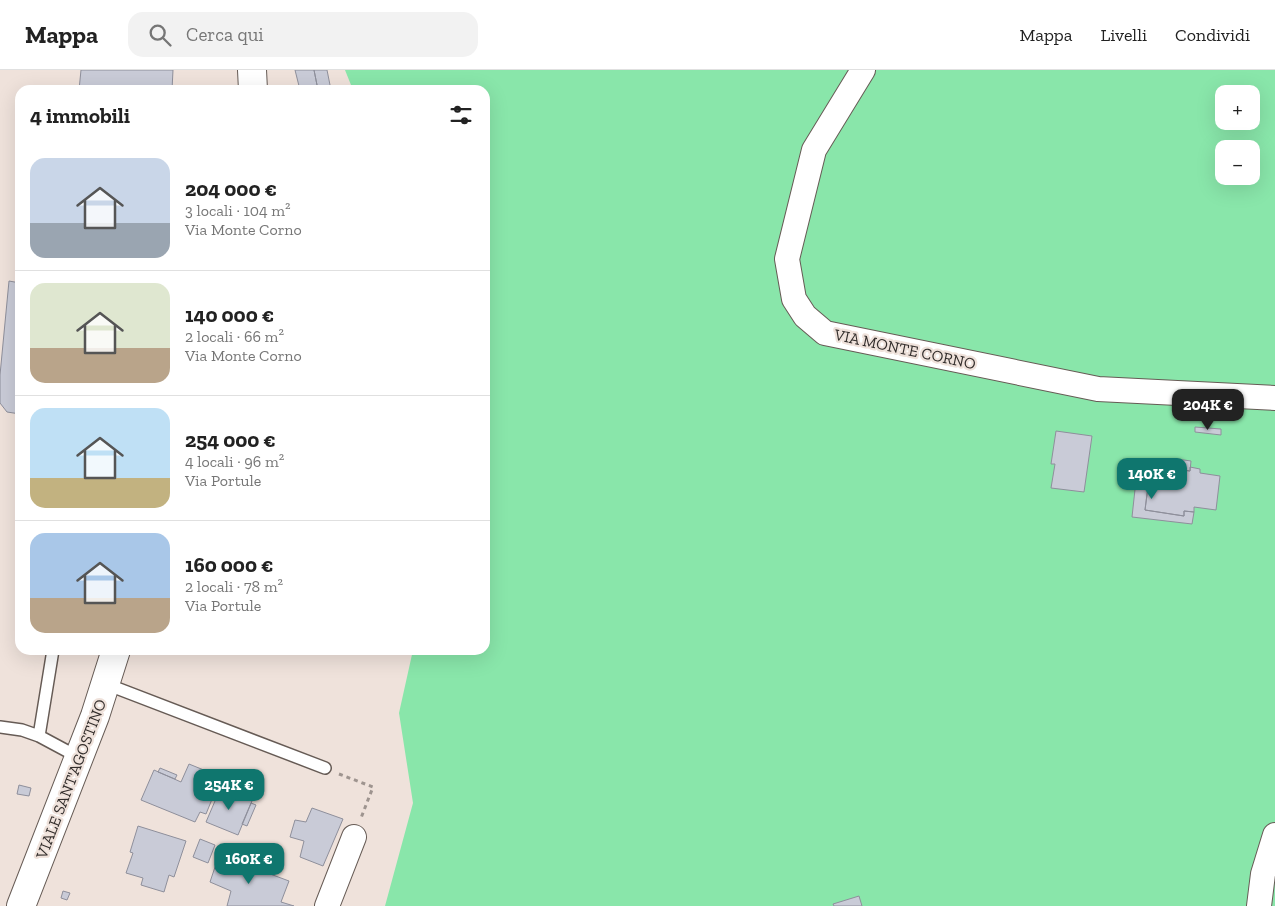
<!DOCTYPE html>
<html lang="it">
<head>
<meta charset="utf-8">
<style>
	:root { --surface:#fff; --page:#f2f2f2; --text:#222; --muted:#767676; --line:#e0e0e0; --accent:#0f766e }
	body { margin:0; font-family:"Zilla Slab",serif; background:var(--page); color:var(--text); height:100vh; display:flex; flex-direction:column; font-size:19px; white-space:nowrap }
	* { box-sizing:border-box; margin:0 }
	p { font-size:16px; color:var(--muted) }
	.icon { flex:none; width:28px; height:28px; fill:none; stroke:currentColor; stroke-width:2; stroke-linecap:round; stroke-linejoin:round }
	.map { position:relative; flex:1; overflow:hidden }
	.panel { position:absolute; left:15px; top:15px; width:475px; height:570px; display:flex; flex-direction:column; background:var(--surface); border-radius:15px; box-shadow:0 5px 20px #0002 }
	.panel>* { flex:none }
	.fabs { position:absolute; left:1215px; top:15px; display:grid; gap:10px }
	.fabs a { display:grid; place-items:center; width:45px; height:45px; border-radius:10px; background:var(--surface); box-shadow:0 5px 20px #0002; font-size:25px }
	.price { position:absolute; translate:-50% -42px; padding:0 11px; border-radius:10px; background:var(--accent); color:#fff; font-size:16px; line-height:32px; filter:drop-shadow(0 1px 2px #0008) }
	.price::after { content:''; position:absolute; left:50%; top:30px; width:15px; height:11px; margin-left:-8px; background:inherit; clip-path:polygon(0 0,100% 0,50% 100%) }
	.price.current { background:#222; color:#fff }
	ul { padding:0; list-style:none }
	li { display:flex; align-items:center; gap:15px; height:125px; padding:0 15px }
	li+li { border-top:1px solid var(--line) }
	li span { display:grid; place-items:center; flex:none; width:140px; height:100px; border-radius:15px; color:#555 }
	li>.icon { margin-inline-start:auto }
	span .icon { width:60px; height:60px; fill:#fffc; stroke-width:1 }
	li b { font-size:21px }
	h2 { display:flex; justify-content:space-between; align-items:center; height:60px; padding:0 15px; font-size:21px }
	header { display:flex; align-items:center; gap:30px; box-sizing:border-box; height:70px; padding:0 25px; background:var(--surface); border-bottom:1px solid var(--line) }
	header strong { font-size:24px }
	nav { display:flex; gap:28px; margin-inline-start:auto; font-size:18px }
	.search { width:350px; height:45px; background:var(--page); display:flex; align-items:center; gap:12px; box-sizing:border-box; padding:0 18px; border-radius:15px; color:var(--muted); font-size:19px }
	.map>svg:first-child { display:block }
</style>
</head>
<body>
<header>
<strong>Mappa</strong>
<div class="search"><svg class="icon" aria-label="search" viewBox="0 0 24 24"><circle cx="10" cy="10" r="6"/><path d="M15 15l6 6"/></svg>Cerca qui</div>
<nav><a>Mappa</a><a>Livelli</a><a>Condividi</a></nav>
</header>
<div class="map">
<svg width="1275" height="836" viewBox="0 0 1275 836">
	<rect width="100%" height="100%" fill="#efe2db"/>
	<!-- green -->
	<path fill="#89e6aa" fill-rule="evenodd" d="M 345,0 L 1275,0 L 1275,836 L 385,836 L 413,733 L 399,643 L 413,580 L 485,580 L 485,20 L 353,20 ZM 1224,24 L 1251,24 L 1251,51 L 1224,51 ZM 1224,79 L 1251,79 L 1251,106 L 1224,106 Z"/>
	<!-- building -->
	<path fill="#c9cbd7" stroke="#8e8f9b" d="M 81,0 L 173,0 L 172,20 L 79,20 Z
		M 295,0 L 314,0 L 318,20 L 300,20 Z
		M 314,0 L 327,0 L 331,20 L 318,20 Z
		M 9,211 L 20,213 L 20,344 L 7,342 L 0,333 L 0,305 Z
		M 1195,357 L 1221,359 L 1221,365 L 1195,362 Z
		M 1056,361 L 1092,366 L 1084,422 L 1051,418 L 1055,394 L 1051,394 Z
		M 1177,389 L 1191,391 L 1190,401 L 1176,399 Z
		M 1138,392 L 1151,393 L 1145,440 L 1184,446 L 1184,441 L 1194,442 L 1192,454 L 1132,447 Z
		M 1151,393 L 1176,396 L 1176,399 L 1190,401 L 1190,397 L 1200,399 L 1200,403 L 1220,406 L 1216,440 L 1194,437 L 1194,442 L 1184,441 L 1184,446 L 1145,440 Z
		M 189,694 L 221,707 L 206,744 L 200,742 L 195,752 L 141,730 L 154,700 L 181,712 Z
		M 160,698 L 177,705 L 175,709 L 158,702 Z
		M 19,715 L 31,718 L 29,726 L 17,724 Z
		M 221,717 L 252,731 L 238,765 L 206,752 Z
		M 251,733 L 256,735 L 247,756 L 242,754 Z
		M 312,738 L 343,749 L 323,796 L 300,787 L 304,771 L 290,767 L 295,750 L 306,752 Z
		M 138,756 L 186,771 L 174,807 L 169,805 L 164,822 L 141,815 L 143,808 L 126,803 L 133,783 L 130,782 Z
		M 200,769 L 215,775 L 208,793 L 193,787 Z
		M 219,785 L 289,811 L 281,832 L 294,836 L 227,836 L 231,821 L 210,812 Z
		M 63,821 L 70,823 L 67,830 L 61,828 Z
		M 859,826 L 862,836 L 834,836 L 833,834 Z"/>
	<g fill="none" stroke-linecap="round" stroke-linejoin="round">
		<!-- lane casing -->
		<g stroke="#665b55" stroke-width="14">
			<path id="lane" d="M 53,580 L 39,666 L 80,688
				M 106,614 L 325,698
				M 0,657 L 22,660 L 39,666"/>
		</g>
		<!-- street casing -->
		<g stroke="#665b55" stroke-width="26">
			<path id="street" d="M 863,0 L 814,80 L 787,189 L 794,229 L 805,246 L 825,263 L 1098,319 L 1275,328
				M 327,836 L 354,767
				M 1259,836 L 1263,804 L 1275,765"/>
		</g>
		<!-- secondary casing -->
		<g stroke="#665b55" stroke-width="30">
			<path id="secondary" d="M 252,0 L 253,20
				M 21,836 L 95,646 L 116,580"/>
		</g>
		<!-- path -->
		<path stroke="#9e948f" stroke-width="3" stroke-dasharray="4 4" stroke-linecap="butt" d="M 339,704 L 373,717 L 361,748"/>
		<!-- lane -->
		<use href="#lane" stroke="#fff" stroke-width="11"/>
		<!-- street -->
		<use href="#street" stroke="#fff" stroke-width="24"/>
		<!-- secondary -->
		<use href="#secondary" stroke="#fff" stroke-width="28"/>
	</g>
	<g text-anchor="middle" dominant-baseline="central" stroke-width="4.5" stroke-linejoin="round" paint-order="stroke">
		<!-- street labels -->
		<g font-size="16" fill="#332e2c" stroke="#efe2db">
			<text transform="translate(905 279) rotate(12)">VIA MONTE CORNO</text>
			<text transform="translate(71 709) rotate(-69)">VIALE SANT'AGOSTINO</text>
		</g>
	</g>
</svg>
<div class="fabs">
<a>+</a>
<a>−</a>
</div>
<b class="price current" style="left:1208px;top:361px">204K €</b>
<b class="price" style="left:1152px;top:430px">140K €</b>
<b class="price" style="left:229px;top:741px">254K €</b>
<b class="price" style="left:249px;top:815px">160K €</b>
<section class="panel">
<h2>4 immobili<svg class="icon" aria-label="filters" viewBox="0 0 24 24"><path d="M4 7h16M4 17h16"/><circle cx="9" cy="7" r="2"/><circle cx="15" cy="17" r="2"/></svg></h2>
<ul>
<li><span style="background:linear-gradient(#c9d6e8 65%,#9aa5b1 0)"><svg class="icon" aria-label="home" viewBox="0 0 24 24"><path d="M3 11l9-7 9 7M6 9v11h12V9"/></svg></span><div><b>204 000 €</b><p>3 locali · 104 m²</p><p>Via Monte Corno</p></div></li>
<li><span style="background:linear-gradient(#dfe7d0 65%,#b9a48a 0)"><svg class="icon" aria-label="home" viewBox="0 0 24 24"><path d="M3 11l9-7 9 7M6 9v11h12V9"/></svg></span><div><b>140 000 €</b><p>2 locali · 66 m²</p><p>Via Monte Corno</p></div></li>
<li><span style="background:linear-gradient(#bfe0f5 70%,#c2b280 0)"><svg class="icon" aria-label="home" viewBox="0 0 24 24"><path d="M3 11l9-7 9 7M6 9v11h12V9"/></svg></span><div><b>254 000 €</b><p>4 locali · 96 m²</p><p>Via Portule</p></div></li>
<li><span style="background:linear-gradient(#a9c7e8 65%,#b9a48a 0)"><svg class="icon" aria-label="home" viewBox="0 0 24 24"><path d="M3 11l9-7 9 7M6 9v11h12V9"/></svg></span><div><b>160 000 €</b><p>2 locali · 78 m²</p><p>Via Portule</p></div></li>
</ul>
</section>
</div>
</body>
</html>
